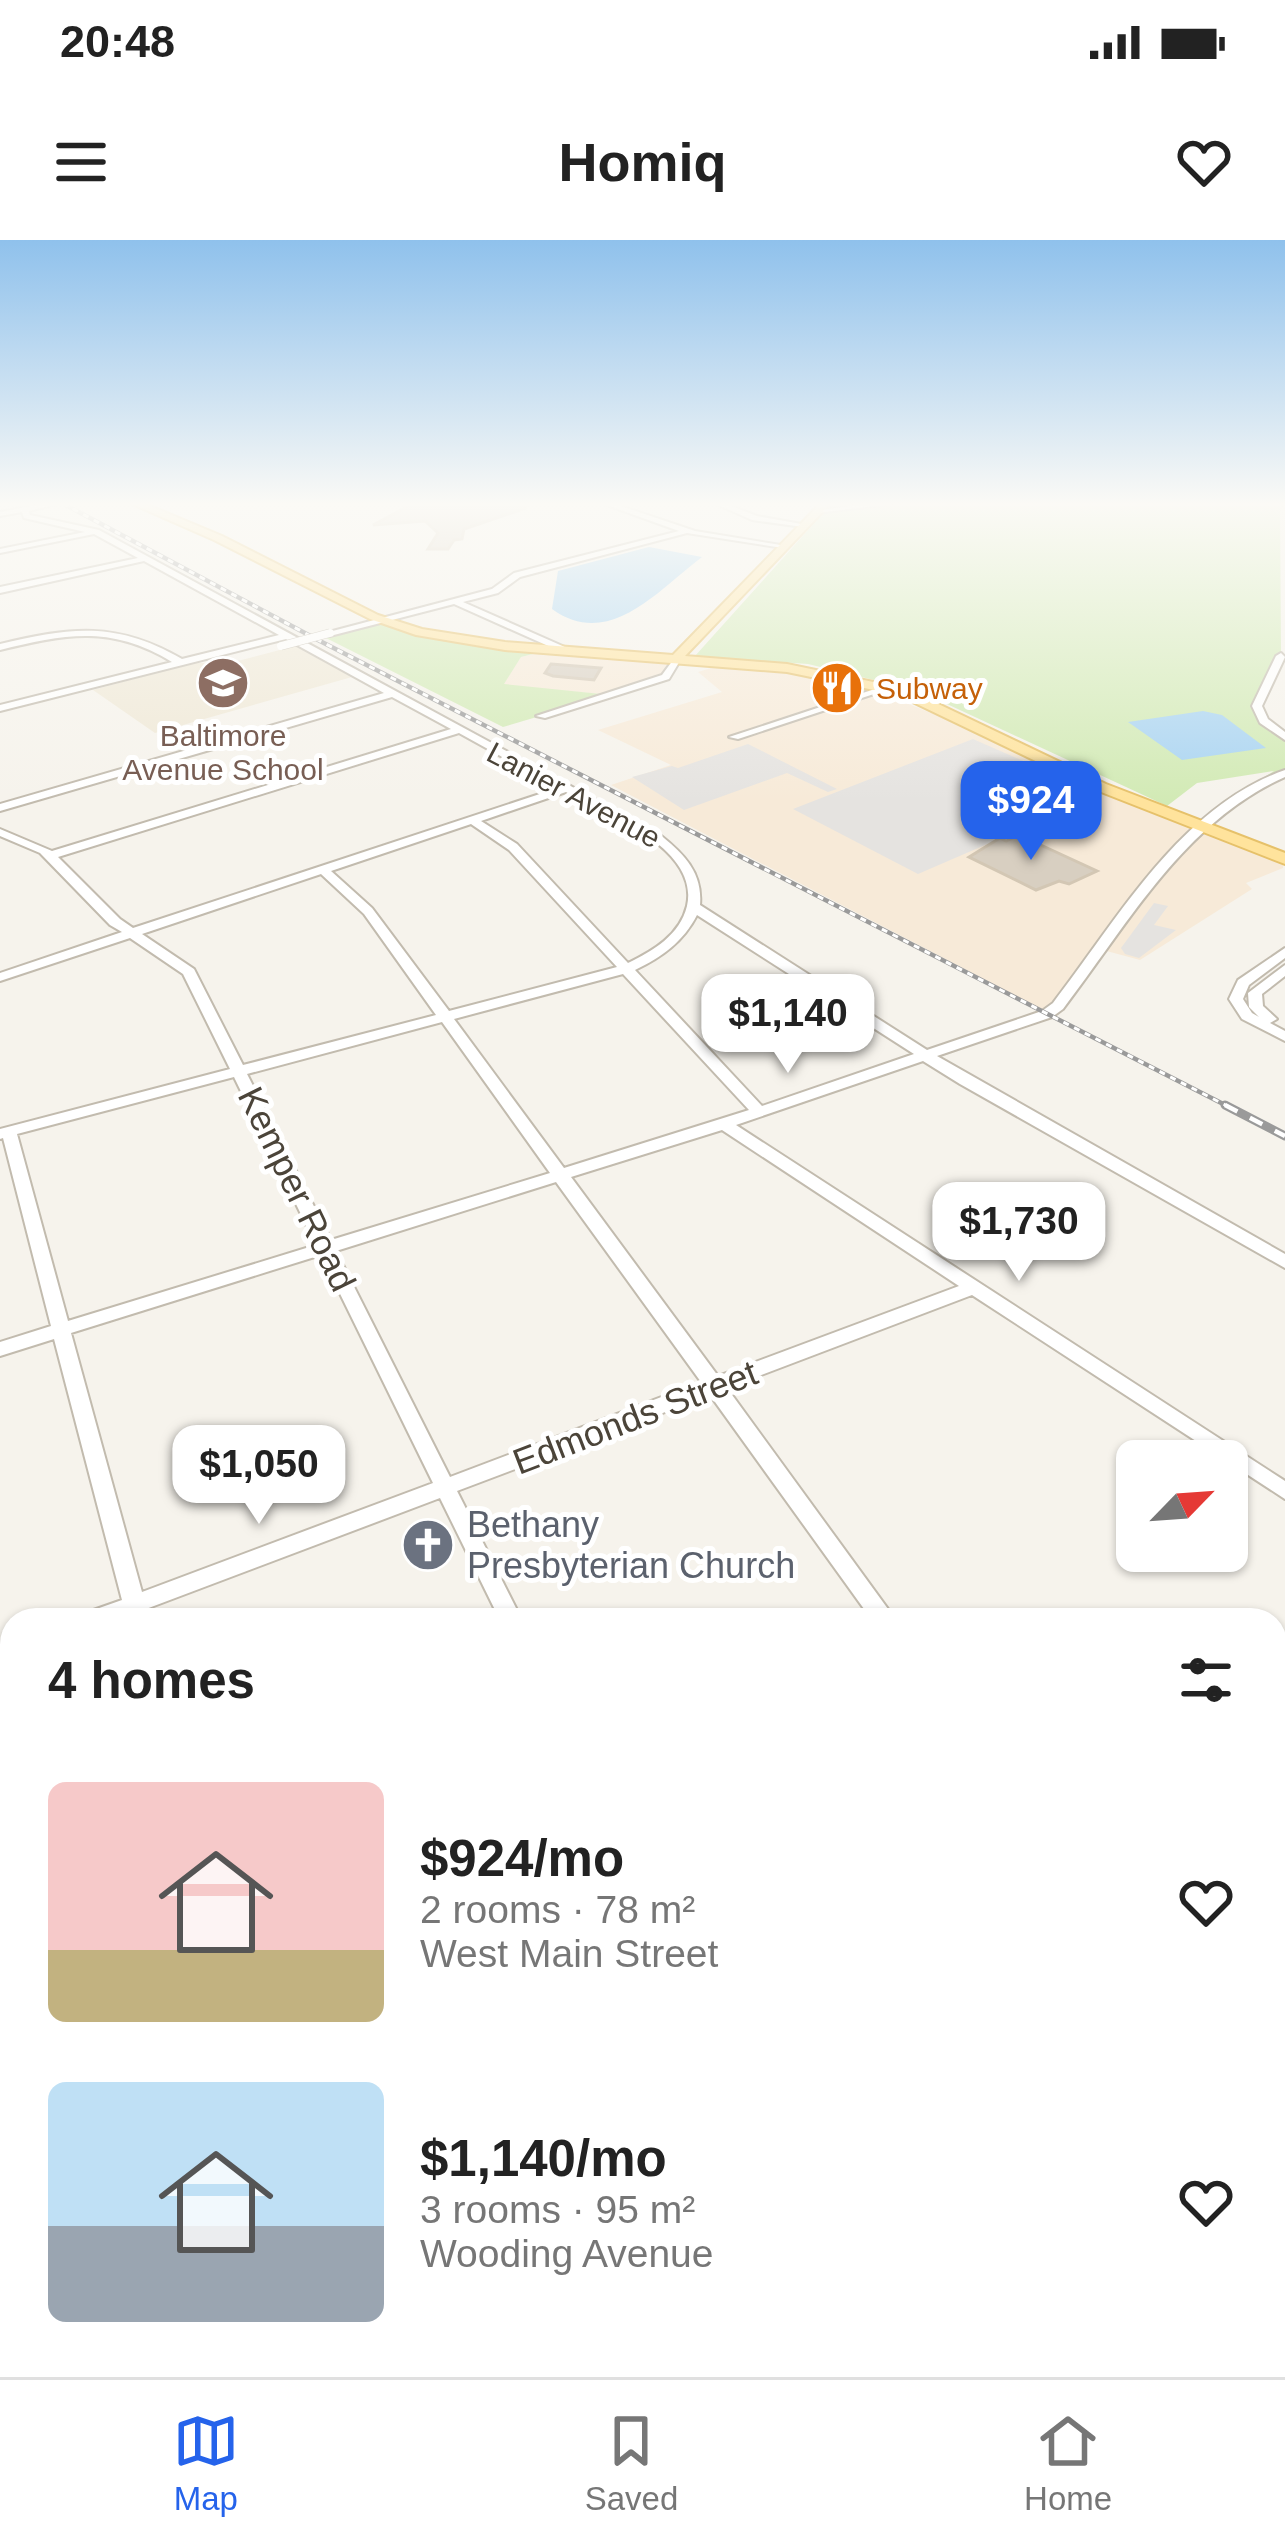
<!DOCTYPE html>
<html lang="en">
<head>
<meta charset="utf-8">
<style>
	:root { --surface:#fff; --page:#f2f2f2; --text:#222; --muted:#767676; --line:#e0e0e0; --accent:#2563eb }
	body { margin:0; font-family:Helvetica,sans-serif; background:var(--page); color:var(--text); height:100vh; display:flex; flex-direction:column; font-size:45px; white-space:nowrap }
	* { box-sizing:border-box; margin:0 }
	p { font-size:39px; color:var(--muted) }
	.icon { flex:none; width:66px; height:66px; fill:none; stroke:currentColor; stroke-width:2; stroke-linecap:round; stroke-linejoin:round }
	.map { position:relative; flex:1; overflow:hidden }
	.sheet { position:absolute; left:0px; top:1368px; width:1287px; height:771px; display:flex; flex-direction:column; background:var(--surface); border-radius:36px 36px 0 0; box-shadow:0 3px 9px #0004 }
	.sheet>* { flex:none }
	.needle { width:78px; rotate:65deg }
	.controls { position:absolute; left:1116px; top:1200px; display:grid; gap:24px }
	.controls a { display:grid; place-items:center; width:132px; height:132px; border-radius:18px; background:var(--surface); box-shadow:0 3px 9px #0004; font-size:60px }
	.price { position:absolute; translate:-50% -102px; padding:0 27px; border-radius:24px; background:#fff; color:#222; font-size:39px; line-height:78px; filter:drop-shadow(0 3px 6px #0008) }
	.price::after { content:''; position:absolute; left:50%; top:72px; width:36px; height:27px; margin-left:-18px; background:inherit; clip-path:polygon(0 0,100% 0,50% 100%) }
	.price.selected { background:var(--accent); color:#fff }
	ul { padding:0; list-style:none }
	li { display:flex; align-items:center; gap:36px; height:300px; padding:0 48px }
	li span { display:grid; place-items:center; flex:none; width:336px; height:240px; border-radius:18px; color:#555 }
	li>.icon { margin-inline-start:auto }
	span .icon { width:144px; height:144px; fill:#fffc; stroke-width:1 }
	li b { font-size:51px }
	h2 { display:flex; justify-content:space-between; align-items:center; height:144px; padding:0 48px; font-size:51px }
	.status { display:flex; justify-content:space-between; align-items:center; height:84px; padding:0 60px; background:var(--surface); direction:ltr }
	.status svg { height:33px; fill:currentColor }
	header { display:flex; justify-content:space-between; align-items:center; height:156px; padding:0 48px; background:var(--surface); font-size:54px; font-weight:700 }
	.tab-bar { display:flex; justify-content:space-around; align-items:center; height:168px; border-top:3px solid var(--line); background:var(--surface); font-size:33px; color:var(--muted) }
	.tab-bar a { display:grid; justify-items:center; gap:6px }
	.tab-bar .selected { color:var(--accent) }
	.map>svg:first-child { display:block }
</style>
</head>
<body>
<div class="status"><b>20:48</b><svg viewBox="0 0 49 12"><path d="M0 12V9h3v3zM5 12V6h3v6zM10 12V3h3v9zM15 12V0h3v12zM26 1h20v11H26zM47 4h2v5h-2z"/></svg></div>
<header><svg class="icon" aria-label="menu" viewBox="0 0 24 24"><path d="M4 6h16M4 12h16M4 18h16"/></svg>Homiq<svg class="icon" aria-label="heart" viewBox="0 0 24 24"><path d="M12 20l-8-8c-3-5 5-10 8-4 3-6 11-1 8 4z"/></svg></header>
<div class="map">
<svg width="1285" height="2137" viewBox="0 0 1285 2137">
	<rect width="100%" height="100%" fill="#f6f3ec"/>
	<!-- commercial -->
	<path fill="#f7ead8" d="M 541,412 L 662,422 L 674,427 L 671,434 L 611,455 L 503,445 L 521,417 Z
		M 727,423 L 836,435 L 1031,513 L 1283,623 L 1283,628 L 1246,643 L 1252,649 L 1140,720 L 1103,710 L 1049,773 L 611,545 L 671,525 L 598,490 L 722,452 L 698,432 Z"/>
	<!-- education -->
	<path fill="#efe8d6" d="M 295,406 L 352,437 L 155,493 L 93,450 L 193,423 L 230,423 Z
		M 12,2068 L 12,2127 L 608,2127 L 612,2137 L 0,2137 L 0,2075 Z"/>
	<!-- green -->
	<path fill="#d2eab5" d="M 889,263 L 1280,263 L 1281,416 L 1258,466 L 1264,481 L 1285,496 L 1285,533 L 1235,555 L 1274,531 L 1197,543 L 1167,566 L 919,451 L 808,424 L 695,416 L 828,268 Z
		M 380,383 L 445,401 L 541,412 L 521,417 L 504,444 L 611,455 L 503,487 L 324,397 Z"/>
	<!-- parking -->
	<path fill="#e5e3e0" d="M 973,499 L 1101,555 L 918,634 L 793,569 Z
		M 748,504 L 837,549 L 828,552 L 787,533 L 684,570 L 632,537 L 672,526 L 678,528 Z
		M 1154,663 L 1168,666 L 1154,685 L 1176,690 L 1139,718 L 1125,714 L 1121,708 Z"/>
	<!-- water -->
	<path fill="#a9d4f2" d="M 649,307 L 702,317 C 660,348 610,411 552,369 L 558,331 Z
		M 1203,471 L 1222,475 L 1266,508 L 1182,520 L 1128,482 Z"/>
	<!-- building -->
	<path fill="#d8cfc1" stroke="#d3c7b4" stroke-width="3" d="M 414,263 L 525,263 L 526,268 L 464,289 L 462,299 L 454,300 L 448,309 L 428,309 L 438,293 L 425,281 L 373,285 Z
		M 551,424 L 601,428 L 594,440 L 553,436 L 545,433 Z
		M 1019,595 L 1097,631 L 1069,644 L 1059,641 L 1036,650 L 969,617 L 1000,598 L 1006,601 Z"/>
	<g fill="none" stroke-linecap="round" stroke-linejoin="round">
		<!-- minor casing -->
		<g stroke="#c2bbae" stroke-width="4">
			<path id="minor" d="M 47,263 L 57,264 L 29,271 L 30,275 L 99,290 L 659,594 C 683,613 703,632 700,665 L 927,810 L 1042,771 L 1053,763 C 1118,679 1180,567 1285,530 L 1285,537 C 1184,582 1128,684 1063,769 L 1052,777 L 937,816 L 1285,1014 L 1285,1028 L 960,844 L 923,821 L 736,885 L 1285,1241 L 1285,1259 L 972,1055 L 727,1148 L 896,1380 L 872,1380 L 710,1155 L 457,1251 L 522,1380 L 500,1380 L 440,1258 L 146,1369 L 149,1380 L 127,1380 L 126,1377 L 119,1380 L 82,1380 L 85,1373 L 122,1360 L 54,1099 L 0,1116 L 0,1102 L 51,1086 L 3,898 L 0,899 L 0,889 L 230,829 L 183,734 L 130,698 L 0,741 L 0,733 L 122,692 L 110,685 L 40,613 L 0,596 L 0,589 L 52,611 L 451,489 L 392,457 L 0,571 L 0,564 L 384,453 L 286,399 L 0,471 L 0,465 L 172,422 C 111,385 66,394 0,410 L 0,404 C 71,387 117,381 182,419 L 279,395 L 144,321 L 0,353 L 0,347 L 138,318 L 94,294 L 0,313 L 0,309 L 85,292 L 24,278 L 22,272 L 0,276 L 0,272 ZM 459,493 L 558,548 L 133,688 L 120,679 L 58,617 ZM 566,552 C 607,574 700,608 687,666 C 680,695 653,711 628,723 L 517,604 L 481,581 ZM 471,584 L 509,610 L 617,727 L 449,771 L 372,668 L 331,631 ZM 321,634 L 364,674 L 436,775 L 243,825 L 194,729 L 142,694 ZM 697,675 L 914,814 L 762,866 L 635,730 C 662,717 683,702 697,675 ZM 623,734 L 749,870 L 564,928 L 454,779 ZM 442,782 L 550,933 L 331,1000 L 247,834 ZM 234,837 L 316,1005 L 68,1081 L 17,894 ZM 722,890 L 959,1046 L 718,1136 L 571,937 ZM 556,942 L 701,1142 L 450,1237 L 336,1011 ZM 321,1015 L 433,1243 L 142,1352 L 71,1093 Z
				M 601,263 L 612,263 L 695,291 L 787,306 L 783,308 L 687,293 L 520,337 L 498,353 L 463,362 L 567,408 L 564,413 L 454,364 L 330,396 L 325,393 L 492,349 L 514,333 L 679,291 Z
				M 714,263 L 724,263 L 757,276 L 807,285 L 803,287 L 752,280 Z
				M 874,263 L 898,263 L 817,273 L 813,271 Z
				M 1281,413 L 1285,417 L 1262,466 L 1268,479 L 1285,492 L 1285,500 L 1260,483 L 1252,466 L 1276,416 Z
				M 676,416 L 681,419 L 669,439 L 545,478 L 536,476 L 662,435 Z
				M 884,446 L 892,448 L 738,499 L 729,497 Z
				M 1285,708 L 1285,718 L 1249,745 L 1243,759 L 1252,773 L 1259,777 L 1249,767 L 1248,753 L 1285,725 L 1285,736 L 1262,754 L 1263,766 L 1277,779 L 1270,783 L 1285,791 L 1285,801 L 1242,779 L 1229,759 L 1238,740 Z
				M 12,1401 L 12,1421 L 0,1426 L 0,1406 Z
				M 12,1636 L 12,1663 L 0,1669 L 0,1642 Z
				M 1275,1894 L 1285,1899 L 1285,1938 L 1275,1934 Z
				M 1285,1984 L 1285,2017 L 1275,2021 L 1275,1988 Z
				M 12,2022 L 12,2054 L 0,2059 L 0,2027 Z
				M 873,2127 L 906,2127 L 910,2137 L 877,2137 Z
				M 1084,2127 L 1126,2127 L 1122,2137 L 1080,2137 Z"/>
		</g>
		<!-- major casing -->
		<g stroke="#e6c16a" stroke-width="4">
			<path id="major" d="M 130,263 L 143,263 L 222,296 L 378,375 L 422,389 L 505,402 L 673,415 L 821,263 L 831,263 L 685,416 L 787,424 L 907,449 L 1106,544 L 1285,613 L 1285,624 L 1096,550 L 898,455 L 787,432 L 505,410 L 416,395 L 370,379 L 214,300 Z"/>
		</g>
		<!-- minor -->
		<use href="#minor" fill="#fff" fill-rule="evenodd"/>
		<!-- major -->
		<use href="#major" fill="#ffe39c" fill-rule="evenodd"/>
		<!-- rail-far1 casing -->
		<g stroke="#9a9a9a" stroke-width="4.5">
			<path id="rail-far1" d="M 62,263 L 318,400 L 1231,868"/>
		</g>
		<!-- rail casing -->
		<g stroke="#9a9a9a" stroke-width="9">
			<path id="rail" d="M 1225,865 L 1285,896"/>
		</g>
		<!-- rail-far1 -->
		<use href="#rail-far1" stroke="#fff" stroke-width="3" stroke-dasharray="6" stroke-linecap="butt"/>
		<!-- rail -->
		<use href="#rail" stroke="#fff" stroke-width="4.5" stroke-dasharray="14" stroke-linecap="butt"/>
		<!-- minor-bridge casing -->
		<g stroke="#c2bbae" stroke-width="9" stroke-linecap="butt">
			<path id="minor-bridge" d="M 281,406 L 330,393"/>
		</g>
		<!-- minor-bridge -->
		<use href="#minor-bridge" stroke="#fff" stroke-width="8"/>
	</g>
	<!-- sky -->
	<linearGradient id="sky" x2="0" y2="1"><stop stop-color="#8fc1ec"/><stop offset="0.47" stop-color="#fbfaf6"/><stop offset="1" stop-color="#fbfaf6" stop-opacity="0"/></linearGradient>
	<rect width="1285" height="562" fill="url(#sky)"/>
	<!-- icons -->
	<defs>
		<g id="school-disc" transform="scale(2.7)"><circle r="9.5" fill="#8d6e63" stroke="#fff"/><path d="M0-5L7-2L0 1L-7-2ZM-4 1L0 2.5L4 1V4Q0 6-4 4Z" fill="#fff"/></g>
		<g id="restaurant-disc" transform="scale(2.7)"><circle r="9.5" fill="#e8710a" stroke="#fff"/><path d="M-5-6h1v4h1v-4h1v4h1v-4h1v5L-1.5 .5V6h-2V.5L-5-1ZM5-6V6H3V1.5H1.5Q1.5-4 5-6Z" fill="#fff"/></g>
		<g id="church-disc" transform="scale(2.7)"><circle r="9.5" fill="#6b7280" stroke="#fff"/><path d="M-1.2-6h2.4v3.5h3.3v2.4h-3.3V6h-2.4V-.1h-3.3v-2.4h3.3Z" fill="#fff"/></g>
	</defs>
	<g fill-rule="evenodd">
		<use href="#school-disc" x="223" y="443"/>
		<use href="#restaurant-disc" x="837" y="448"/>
		<use href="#church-disc" x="428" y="1305"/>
	</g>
	<g text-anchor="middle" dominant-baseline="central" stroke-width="10" stroke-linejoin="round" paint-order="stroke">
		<!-- far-food labels -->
		<g font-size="30" fill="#c56008" stroke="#fff" text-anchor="start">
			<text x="876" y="448">Subway</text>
		</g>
		<!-- far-education labels -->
		<g font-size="30" fill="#785e54" stroke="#fff">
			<text x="223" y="495">Baltimore<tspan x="223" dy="34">Avenue School</tspan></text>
		</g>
		<!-- far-street labels -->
		<g font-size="30" fill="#4b4439" stroke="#fff">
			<text transform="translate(574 555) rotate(28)">Lanier Avenue</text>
		</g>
		<!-- street labels -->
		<g font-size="36" fill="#4b4439" stroke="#fff">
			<text transform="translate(297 949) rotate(64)">Kemper Road</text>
			<text transform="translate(635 1177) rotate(-21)">Edmonds Street</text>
		</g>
		<!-- worship labels -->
		<g font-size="36" fill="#5b616d" stroke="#fff" text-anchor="start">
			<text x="467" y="1284">Bethany<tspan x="467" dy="41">Presbyterian Church</tspan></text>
		</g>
	</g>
</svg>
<div class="controls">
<a><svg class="needle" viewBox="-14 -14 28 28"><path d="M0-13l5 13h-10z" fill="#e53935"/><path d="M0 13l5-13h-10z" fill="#767676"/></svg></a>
</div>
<b class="price selected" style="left:1031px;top:623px">$924</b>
<b class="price" style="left:788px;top:836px">$1,140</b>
<b class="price" style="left:1019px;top:1044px">$1,730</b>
<b class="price" style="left:259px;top:1287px">$1,050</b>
<section class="sheet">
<h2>4 homes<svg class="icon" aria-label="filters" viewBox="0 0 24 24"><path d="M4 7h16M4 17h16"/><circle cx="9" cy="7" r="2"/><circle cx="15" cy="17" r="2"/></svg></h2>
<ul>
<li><span style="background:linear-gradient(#f6c9c9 70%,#c2b280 0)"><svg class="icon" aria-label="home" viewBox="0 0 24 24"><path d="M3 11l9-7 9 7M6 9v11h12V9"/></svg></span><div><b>$924/mo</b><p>2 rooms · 78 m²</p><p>West Main Street</p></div><svg class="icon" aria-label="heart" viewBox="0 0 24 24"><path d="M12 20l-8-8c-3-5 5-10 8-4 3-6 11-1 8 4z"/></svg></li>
<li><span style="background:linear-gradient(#bfe0f5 60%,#9aa5b1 0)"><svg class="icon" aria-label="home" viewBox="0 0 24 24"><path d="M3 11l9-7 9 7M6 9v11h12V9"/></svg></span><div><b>$1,140/mo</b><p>3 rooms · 95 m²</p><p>Wooding Avenue</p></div><svg class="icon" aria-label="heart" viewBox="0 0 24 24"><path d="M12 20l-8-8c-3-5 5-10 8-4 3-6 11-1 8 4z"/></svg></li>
</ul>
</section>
</div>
<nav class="tab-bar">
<a class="selected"><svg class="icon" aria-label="map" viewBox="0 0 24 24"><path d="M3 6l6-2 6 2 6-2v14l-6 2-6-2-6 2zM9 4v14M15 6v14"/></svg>Map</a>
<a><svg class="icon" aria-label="saved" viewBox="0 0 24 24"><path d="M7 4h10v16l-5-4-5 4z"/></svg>Saved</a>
<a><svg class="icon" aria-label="home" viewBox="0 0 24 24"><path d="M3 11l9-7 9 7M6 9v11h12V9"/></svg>Home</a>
</nav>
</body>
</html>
